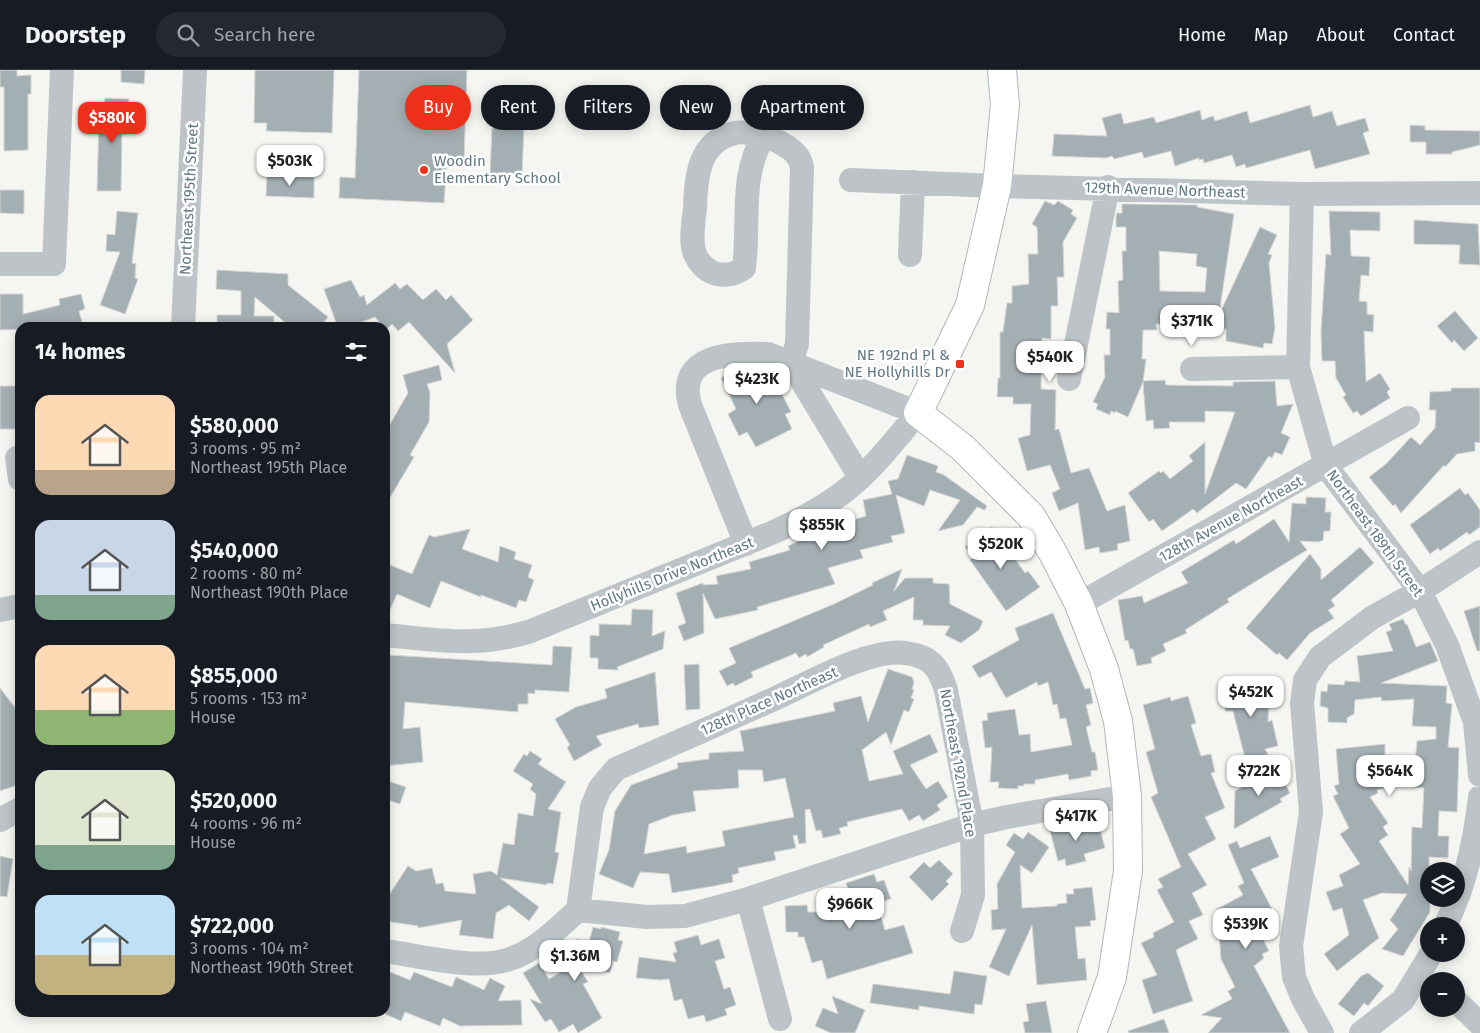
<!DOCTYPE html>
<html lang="en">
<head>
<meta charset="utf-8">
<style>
	:root { --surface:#171b24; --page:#242831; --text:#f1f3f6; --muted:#9ea1a6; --line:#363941; --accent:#ec301a }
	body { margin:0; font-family:"Fira Sans",sans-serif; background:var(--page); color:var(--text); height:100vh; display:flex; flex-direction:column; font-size:19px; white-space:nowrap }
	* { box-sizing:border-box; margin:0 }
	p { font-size:16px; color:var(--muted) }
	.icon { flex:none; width:28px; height:28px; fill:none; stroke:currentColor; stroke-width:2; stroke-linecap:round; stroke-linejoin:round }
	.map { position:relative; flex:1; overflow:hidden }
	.sheet { position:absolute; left:15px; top:252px; width:375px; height:695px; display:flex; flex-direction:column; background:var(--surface); border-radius:15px; box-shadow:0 2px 12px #0003 }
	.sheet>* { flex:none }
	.top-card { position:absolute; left:405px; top:15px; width:475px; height:45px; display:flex; gap:10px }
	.controls { position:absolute; left:1420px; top:792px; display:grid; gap:10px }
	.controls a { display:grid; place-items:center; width:45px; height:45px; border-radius:50%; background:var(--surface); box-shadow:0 2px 12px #0003; font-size:25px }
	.price { position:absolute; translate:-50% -42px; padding:0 11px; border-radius:10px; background:#fff; color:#222; font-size:16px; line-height:32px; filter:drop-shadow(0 1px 2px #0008) }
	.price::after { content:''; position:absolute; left:50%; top:30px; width:15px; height:11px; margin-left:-8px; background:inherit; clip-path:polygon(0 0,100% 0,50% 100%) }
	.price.selected { background:var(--accent); color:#fff }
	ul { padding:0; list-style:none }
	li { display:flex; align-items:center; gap:15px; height:125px; padding:0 20px }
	li span { display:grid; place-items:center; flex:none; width:140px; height:100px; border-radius:15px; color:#555 }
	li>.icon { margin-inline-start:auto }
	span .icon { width:60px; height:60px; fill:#fffc; stroke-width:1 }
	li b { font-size:21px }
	h2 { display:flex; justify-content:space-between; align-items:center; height:60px; padding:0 20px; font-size:21px }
	.pill { padding:0 18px; border-radius:22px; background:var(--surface); box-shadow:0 2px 12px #0003; font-size:18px; line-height:45px }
	.pill.selected { background:var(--accent); color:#fff }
	header { display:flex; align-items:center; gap:30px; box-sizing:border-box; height:70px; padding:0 25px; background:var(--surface); border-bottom:1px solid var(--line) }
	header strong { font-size:24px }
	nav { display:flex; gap:28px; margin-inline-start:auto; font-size:18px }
	.search { width:350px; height:45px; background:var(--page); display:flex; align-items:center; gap:12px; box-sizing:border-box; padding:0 18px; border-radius:28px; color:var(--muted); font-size:19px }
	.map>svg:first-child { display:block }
</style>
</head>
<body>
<header>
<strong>Doorstep</strong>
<div class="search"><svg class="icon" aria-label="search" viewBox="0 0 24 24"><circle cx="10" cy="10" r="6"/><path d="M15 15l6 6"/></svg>Search here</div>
<nav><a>Home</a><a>Map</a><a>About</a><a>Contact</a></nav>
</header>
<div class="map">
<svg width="1480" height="963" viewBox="0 0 1480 963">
	<rect width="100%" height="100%" fill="#f5f5f1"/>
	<!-- building -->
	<path fill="#a4afb3" stroke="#d6d6d4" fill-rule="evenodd" d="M 0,0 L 17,0 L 17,6 L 31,5 L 31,24 L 28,24 L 28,80 L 4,81 L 4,17 L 0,17 Z
		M 121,0 L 145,0 L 144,14 L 121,12 Z
		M 255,0 L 334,0 L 332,63 L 266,61 L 267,53 L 254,53 Z
		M 359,0 L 467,0 L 464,90 L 447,90 L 444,133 L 339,128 L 340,107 L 355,108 Z
		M 105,28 L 129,29 L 127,64 L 122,64 L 121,121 L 97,121 L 99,47 L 104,47 Z
		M 1310,35 L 1313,47 L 1332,41 L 1337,56 L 1365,48 L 1369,61 L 1363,63 L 1370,84 L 1315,99 L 1310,80 L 1246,98 L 1245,94 L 1236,97 L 1232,85 L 1204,93 L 1203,89 L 1199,90 L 1199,88 L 1175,96 L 1171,81 L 1144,88 L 1142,82 L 1114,89 L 1112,86 L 1106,88 L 1052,86 L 1054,64 L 1107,66 L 1102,48 L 1121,43 L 1124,54 L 1154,47 L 1156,53 L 1200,40 L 1202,50 L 1213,46 L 1215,51 L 1247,41 L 1250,53 Z
		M 1410,55 L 1425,56 L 1425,60 L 1480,61 L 1480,75 L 1452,82 L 1452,84 L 1426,84 L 1426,72 L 1410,72 Z
		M 492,58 L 524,58 L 522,105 L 490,104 Z
		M 267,106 L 314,107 L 314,128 L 266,126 Z
		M 0,120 L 24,120 L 24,144 L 0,143 Z
		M 1045,131 L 1054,135 L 1058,131 L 1073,140 L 1071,144 L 1077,148 L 1063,172 L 1064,207 L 1057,207 L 1058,236 L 1051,236 L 1051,269 L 1042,268 L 1041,319 L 1056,320 L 1055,360 L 1059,359 L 1071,403 L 1089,398 L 1107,441 L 1125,435 L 1130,471 L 1117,474 L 1118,480 L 1100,483 L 1099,477 L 1085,480 L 1078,433 L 1059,441 L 1052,423 L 1060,419 L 1050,395 L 1027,401 L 1018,368 L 1030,365 L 1031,334 L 1013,334 L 1013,327 L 997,327 L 998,308 L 1000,308 L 1000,262 L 1003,262 L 1007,233 L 1012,233 L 1012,216 L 1029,214 L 1028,184 L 1038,184 L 1037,157 L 1032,154 Z
		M 1122,134 L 1197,135 L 1197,137 L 1234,144 L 1219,245 L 1260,157 L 1277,165 L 1268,184 L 1272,185 L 1269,193 L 1275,258 L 1272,274 L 1264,273 L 1263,278 L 1226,271 L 1226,259 L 1204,258 L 1204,255 L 1156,254 L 1157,260 L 1143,260 L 1142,289 L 1146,289 L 1143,311 L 1165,310 L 1166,315 L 1233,316 L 1233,312 L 1275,311 L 1277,336 L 1293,334 L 1281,363 L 1290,367 L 1282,385 L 1275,382 L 1272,388 L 1269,386 L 1246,419 L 1236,413 L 1197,443 L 1193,439 L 1162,461 L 1153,449 L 1149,452 L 1128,423 L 1159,401 L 1161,403 L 1163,401 L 1170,409 L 1193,391 L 1189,386 L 1205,372 L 1205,424 L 1235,342 L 1205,341 L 1205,352 L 1169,352 L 1170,358 L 1154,359 L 1153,350 L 1146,351 L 1143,312 L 1128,347 L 1115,341 L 1115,343 L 1111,341 L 1110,345 L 1096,339 L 1098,334 L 1093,332 L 1105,307 L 1104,285 L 1110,285 L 1110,259 L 1106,259 L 1107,242 L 1119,243 L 1118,211 L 1123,210 L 1122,181 L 1126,181 L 1126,157 L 1116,157 L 1116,146 L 1117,143 L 1122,143 ZM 1159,181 L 1197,184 L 1196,196 L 1207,198 L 1205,222 L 1160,221 Z
		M 117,141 L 138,143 L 132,193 L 136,194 L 135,208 L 138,209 L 125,244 L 100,235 L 120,182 L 106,181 L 107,164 L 115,165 Z
		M 1329,141 L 1380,142 L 1380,161 L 1350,160 L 1351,186 L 1370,187 L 1369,206 L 1361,205 L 1359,231 L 1367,232 L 1367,244 L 1374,245 L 1373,262 L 1364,261 L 1366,312 L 1380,303 L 1390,319 L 1387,322 L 1390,328 L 1361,346 L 1357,341 L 1353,343 L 1343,327 L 1346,325 L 1336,308 L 1335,291 L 1322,291 L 1321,262 L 1326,184 L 1331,185 Z
		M 1414,150 L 1478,154 L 1480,195 L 1459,194 L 1460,175 L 1414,174 Z
		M 217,200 L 288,204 L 288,215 L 328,247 L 319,258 L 298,258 L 291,252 L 288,255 L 255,227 L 254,246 L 274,246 L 274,258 L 217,258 L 217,245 L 241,245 L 241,221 L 216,219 Z
		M 351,210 L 360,227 L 364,225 L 367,235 L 395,213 L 400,219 L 407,214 L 423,230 L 436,219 L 446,230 L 451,225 L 473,250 L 447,274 L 455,303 L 409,252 L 398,261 L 392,254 L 386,260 L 375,247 L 346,258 L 338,258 L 324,219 Z
		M 0,224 L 23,224 L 23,244 L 60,235 L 59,229 L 81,224 L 85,239 L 79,241 L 82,252 L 60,258 L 0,260 Z
		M 1455,241 L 1478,268 L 1464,281 L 1454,270 L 1452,273 L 1437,256 Z
		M 439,295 L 442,310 L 427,314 L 430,323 L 429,352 L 410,385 L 414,387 L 385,436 L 385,363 L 408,323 L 403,305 Z
		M 738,298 L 770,300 L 791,342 L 785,344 L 792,359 L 756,377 L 747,362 L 739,366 L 728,344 L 736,339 L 721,308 Z
		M 0,316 L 20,316 L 20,359 L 0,359 Z
		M 1451,318 L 1480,318 L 1480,373 L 1475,372 L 1475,381 L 1457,384 L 1445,397 L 1444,395 L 1401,443 L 1395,434 L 1393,436 L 1369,407 L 1386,394 L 1411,367 L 1420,375 L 1435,358 L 1436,340 L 1429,340 L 1430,322 L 1451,321 Z
		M 907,385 L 938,396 L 936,402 L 944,405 L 987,436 L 985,440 L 977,437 L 963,455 L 938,461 L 960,430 L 930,420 L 924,436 L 896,425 L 905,463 L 891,466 L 893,472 L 860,480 L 863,488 L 828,498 L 835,514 L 757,537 L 758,540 L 715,549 L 703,523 L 704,563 L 684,571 L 678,556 L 686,553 L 676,523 L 703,513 L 703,515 L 718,514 L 716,506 L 751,499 L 749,492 L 790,480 L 788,476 L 826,458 L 866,446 L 863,430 L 892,424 L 888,411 L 898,409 Z
		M 1460,418 L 1465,425 L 1468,423 L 1480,440 L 1480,457 L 1469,465 L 1467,462 L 1440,481 L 1438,478 L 1430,484 L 1410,455 Z
		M 1306,427 L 1326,428 L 1325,442 L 1331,442 L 1330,461 L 1324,461 L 1323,470 L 1319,472 L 1300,471 L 1307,480 L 1227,529 L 1229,532 L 1185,560 L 1187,563 L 1163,574 L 1166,581 L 1151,588 L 1152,593 L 1137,596 L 1133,579 L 1130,579 L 1128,570 L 1125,571 L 1118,530 L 1142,526 L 1144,533 L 1188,513 L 1181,502 L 1234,470 L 1236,474 L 1274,449 L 1289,472 L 1292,433 L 1306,434 Z
		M 992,457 L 1025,503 L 1028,501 L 1040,517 L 1006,541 L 970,490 L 973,488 L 965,477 Z
		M 470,459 L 462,479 L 498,492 L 500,476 L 516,482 L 514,489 L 532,495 L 528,507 L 534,510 L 526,532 L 519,530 L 516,538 L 481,525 L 481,527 L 441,511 L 430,538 L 397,524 L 385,551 L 385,493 L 412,504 L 429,465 L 434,467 Z
		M 1360,477 L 1374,493 L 1331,530 L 1335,536 L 1328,540 L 1334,548 L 1310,563 L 1287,590 L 1279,583 L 1277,585 L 1246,558 L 1310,484 L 1321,499 L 1321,510 Z
		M 902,499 L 894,521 L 905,508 L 933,508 L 933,513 L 949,514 L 950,534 L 983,551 L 979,560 L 961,573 L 945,565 L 950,556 L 923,555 L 923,550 L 913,550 L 914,527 L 883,541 L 887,550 L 870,557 L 869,554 L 823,575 L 824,577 L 807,587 L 806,584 L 799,588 L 796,583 L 751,602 L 753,607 L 735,616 L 733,613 L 727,616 L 719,601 L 736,593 L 729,578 L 834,534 L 873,515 L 872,513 Z
		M 1480,536 L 1480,581 L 1477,581 L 1464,541 Z
		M 632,539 L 653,540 L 652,566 L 665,561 L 663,579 L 617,597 L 618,600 L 598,599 L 598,588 L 590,588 L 590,565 L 599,566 L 599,554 L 631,555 Z
		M 1053,543 L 1085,619 L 1090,618 L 1093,633 L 1086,635 L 1091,655 L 1086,657 L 1092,682 L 1095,682 L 1098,700 L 1091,701 L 1091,706 L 1069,710 L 1068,704 L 1035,710 L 1035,714 L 1024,714 L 1024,716 L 1018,716 L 1018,719 L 998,718 L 999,712 L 990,712 L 992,677 L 985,678 L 982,651 L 988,650 L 987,643 L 1015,639 L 1019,665 L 1030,664 L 1031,682 L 1072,675 L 1066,648 L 1060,649 L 1057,634 L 1053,635 L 1048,612 L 1038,616 L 1037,612 L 1006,628 L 991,602 L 979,608 L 972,596 L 1019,570 L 1015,558 Z
		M 1403,549 L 1406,555 L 1407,554 L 1416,577 L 1430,572 L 1438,591 L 1381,613 L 1447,616 L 1446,633 L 1452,634 L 1448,677 L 1459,678 L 1457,742 L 1439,741 L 1438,766 L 1449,766 L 1448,788 L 1429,787 L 1430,842 L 1403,886 L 1382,879 L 1398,859 L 1390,850 L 1407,824 L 1382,823 L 1363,830 L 1379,868 L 1337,901 L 1324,884 L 1349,865 L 1342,838 L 1333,841 L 1326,822 L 1343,816 L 1339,805 L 1360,794 L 1340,764 L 1349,758 L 1333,726 L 1338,724 L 1334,716 L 1339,714 L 1336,679 L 1385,674 L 1385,695 L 1375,696 L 1384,718 L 1377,720 L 1378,723 L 1370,727 L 1388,753 L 1383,757 L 1388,765 L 1379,771 L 1408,815 L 1409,797 L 1411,801 L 1412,757 L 1422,758 L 1424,718 L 1413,717 L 1417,671 L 1436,669 L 1436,657 L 1412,656 L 1414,629 L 1382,631 L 1381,627 L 1355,630 L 1354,644 L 1347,648 L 1347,653 L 1328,652 L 1328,638 L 1320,636 L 1321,621 L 1327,622 L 1328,614 L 1344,615 L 1345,611 L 1360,612 L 1357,586 L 1393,581 L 1386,562 L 1392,560 L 1389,554 Z
		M 553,576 L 572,577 L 569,622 L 535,620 L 535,624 L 528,623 L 528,634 L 518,634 L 518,642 L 405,632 L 403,659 L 420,657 L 423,692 L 385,696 L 385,672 L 388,672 L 385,639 L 389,585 L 552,595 Z
		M 699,594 L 700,639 L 686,640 L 684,595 Z
		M 888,599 L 912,607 L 914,612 L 912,619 L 914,620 L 911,628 L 914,629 L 909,642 L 904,640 L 891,675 L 886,662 L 862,680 L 869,711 L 903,704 L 893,681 L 930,664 L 938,682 L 910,695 L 926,719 L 938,711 L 948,727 L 937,735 L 940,740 L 923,751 L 919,745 L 909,751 L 902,739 L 876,745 L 847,752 L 848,756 L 839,758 L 841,764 L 823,768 L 821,760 L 816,761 L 810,739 L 805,740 L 806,773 L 799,774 L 797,765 L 793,766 L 796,778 L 774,782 L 776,790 L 738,798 L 739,803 L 732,805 L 733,812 L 714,816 L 672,823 L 669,804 L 640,802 L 633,818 L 599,804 L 609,780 L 615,741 L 631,715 L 678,698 L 677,693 L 709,689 L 709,683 L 744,681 L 740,661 L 835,641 L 833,633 L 861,626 L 868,652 ZM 738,700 L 762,700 L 764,712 L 785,708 L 794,747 L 722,761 L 725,776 L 687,783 L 686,776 L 644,784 L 649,754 L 673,745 L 696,741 L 693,721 L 739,718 Z
		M 655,602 L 659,655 L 639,658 L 638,654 L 596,666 L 602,675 L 574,691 L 567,677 L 570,675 L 555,649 L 576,637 L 607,628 L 605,619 Z
		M 1227,611 L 1259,612 L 1259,622 L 1269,622 L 1268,652 L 1272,650 L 1278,676 L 1265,679 L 1268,684 L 1246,692 L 1233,641 L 1225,641 Z
		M 0,618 L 20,644 L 20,714 L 0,721 Z
		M 1188,626 L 1196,653 L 1191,655 L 1201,686 L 1211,684 L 1215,702 L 1211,703 L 1225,738 L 1205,747 L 1216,769 L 1188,784 L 1207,815 L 1192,823 L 1203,845 L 1189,851 L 1198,869 L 1176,880 L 1193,931 L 1153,944 L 1142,910 L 1157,905 L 1141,873 L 1154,867 L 1153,863 L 1174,852 L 1157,820 L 1163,817 L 1158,809 L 1181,797 L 1151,727 L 1158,723 L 1146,682 L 1155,679 L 1143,635 L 1170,627 L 1171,631 Z
		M 530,681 L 542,689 L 538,694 L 566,712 L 548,739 L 561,742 L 555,782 L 559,783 L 553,814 L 547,813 L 547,815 L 500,808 L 539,837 L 529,851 L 509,835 L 496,843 L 493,869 L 459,865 L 462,850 L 418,858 L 418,856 L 385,851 L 385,831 L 408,796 L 416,801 L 432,798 L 436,814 L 443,813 L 445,821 L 476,824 L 473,804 L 491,801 L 497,805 L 503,773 L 514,775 L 518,743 L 533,746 L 536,724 L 530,719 L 533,714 L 513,701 L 524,684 L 527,686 Z
		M 1276,698 L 1290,723 L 1280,729 L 1282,732 L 1234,759 L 1235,721 Z
		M 385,710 L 406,717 L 400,734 L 385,729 Z
		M 1098,752 L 1105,778 L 1084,784 L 1086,791 L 1066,796 L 1065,789 L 1058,791 L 1049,757 L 1063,753 L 1065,761 Z
		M 1028,762 L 1049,777 L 1032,803 L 1020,795 L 1022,838 L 1057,836 L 1057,834 L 1067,833 L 1066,824 L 1074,824 L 1073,819 L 1092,817 L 1096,850 L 1090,851 L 1091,856 L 1075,857 L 1078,889 L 1085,888 L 1087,910 L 1037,915 L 1032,855 L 1009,906 L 989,897 L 1006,859 L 992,860 L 991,840 L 998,839 L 997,814 L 1015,782 L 1006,775 L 1014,763 L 1023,769 Z
		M 1270,766 L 1279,787 L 1251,799 L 1272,839 L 1253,849 L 1269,881 L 1262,884 L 1264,888 L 1254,896 L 1290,963 L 1208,963 L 1222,948 L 1201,945 L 1232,929 L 1228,921 L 1235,917 L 1221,889 L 1217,839 L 1243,825 L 1238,816 L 1244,813 L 1228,775 L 1237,771 L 1240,778 Z
		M 0,786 L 13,789 L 7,827 L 0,826 Z
		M 939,790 L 953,804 L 946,811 L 949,814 L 932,831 L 909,807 L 924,792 L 930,798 Z
		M 874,804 L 877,812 L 884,810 L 891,829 L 877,833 L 885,860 L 904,855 L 913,883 L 827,909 L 822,890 L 812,893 L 804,867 L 798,867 L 798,862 L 786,862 L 785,836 L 807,835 L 808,842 L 836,842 L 833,827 L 849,822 L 846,813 Z
		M 593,857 L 601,859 L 601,857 L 620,862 L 618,870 L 623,871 L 617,892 L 613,891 L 610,903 L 577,894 L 588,912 L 583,914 L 602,948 L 578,963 L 573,954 L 559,962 L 551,949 L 545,952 L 530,929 L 542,934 L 523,903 L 539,893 L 549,909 L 569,897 L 577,869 L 589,872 Z
		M 698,865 L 701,875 L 719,869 L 725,888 L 715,891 L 724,919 L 730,917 L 736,935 L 725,939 L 727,945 L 706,952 L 704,945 L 688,949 L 682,929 L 674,931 L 669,909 L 660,910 L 636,908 L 639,887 L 676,892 L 673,883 L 677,882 L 674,872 Z
		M 385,900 L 410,910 L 414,902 L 452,917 L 456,907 L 484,920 L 490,908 L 505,916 L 498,931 L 521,930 L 522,955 L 460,956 L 443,948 L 440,956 L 405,942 L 401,951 L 385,944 Z
		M 954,901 L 987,906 L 982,935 L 975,934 L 974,944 L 919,936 L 919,940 L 870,933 L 873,914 L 950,924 Z
		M 1368,903 L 1384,916 L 1368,936 L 1364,933 L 1354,946 L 1338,934 L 1361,906 Z
		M 832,926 L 865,940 L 855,963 L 831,963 L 815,956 L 823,938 L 838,944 Z
		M 1046,931 L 1052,963 L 1025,963 L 1023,952 L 1029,951 L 1026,934 Z
		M 1164,949 L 1169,963 L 1129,963 L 1128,961 Z"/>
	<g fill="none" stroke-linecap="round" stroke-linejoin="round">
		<!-- major casing -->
		<g stroke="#b0b7ba" stroke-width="30">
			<path id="major" d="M 1002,0 L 1005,35 L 997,116 L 970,235 L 918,343 L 963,378 L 1031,446 L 1053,483 L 1079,534 L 1104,599 L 1118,651 L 1127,726 L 1128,801 L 1112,907 L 1092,963"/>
		</g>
		<!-- minor -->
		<path stroke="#bdc3c6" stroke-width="24" d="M 764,65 C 739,108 750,150 744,198 C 727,210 706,206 696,186 C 689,173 694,151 695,137 C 696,106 699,71 735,63 C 742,61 751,64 758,64 C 769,66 792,77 798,87 C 800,89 801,94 802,97 L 797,274 L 791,293 L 860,407
			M 851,110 L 997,116 L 1302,124 L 1480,123
			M 1302,124 L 1298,297 L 1326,396 L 1420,521 L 1447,575 L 1475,652 L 1480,705
			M 910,185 L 913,112
			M 0,194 L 54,194 L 62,0
			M 183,258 L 195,0
			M 1192,299 L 1298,297
			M 1069,309 L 1108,117
			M 17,388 L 20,409
			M 1079,534 L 1408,348
			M 0,540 L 20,536
			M 385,565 C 439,570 478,578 531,561 L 774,462 C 798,451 820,439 841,424 C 871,402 894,371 918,343 L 768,284 C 732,283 676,283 690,335 L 746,474
			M 0,750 L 20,739
			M 748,829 L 780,949
			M 578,840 L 592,737 L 600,718 L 616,699 C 669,676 723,652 776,628 C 809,613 870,578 905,583 C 931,586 939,597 946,620 L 972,755 L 973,825 L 962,861
			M 1445,856 C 1465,817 1475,771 1480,727
			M 385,881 C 422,886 475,901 510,889 C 537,880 558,858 578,840 L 647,847 L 685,846 L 748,829 L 972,755 L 1007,747 L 1127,726
			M 1456,931 L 1480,954
			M 1322,963 L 1303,929 L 1294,907 L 1291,876 L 1311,742 L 1302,633 L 1305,610 L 1320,587 L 1373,547 L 1420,521 L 1480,482
			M 1361,963 L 1403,930 L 1431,884"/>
		<!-- major -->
		<use href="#major" stroke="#fff" stroke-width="28"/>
	</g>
	<!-- markers -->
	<g fill="#ec301a" stroke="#fff" stroke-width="2">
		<circle cx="424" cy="100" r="5"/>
		<rect x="955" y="289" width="10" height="10" rx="2.5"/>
	</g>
	<g text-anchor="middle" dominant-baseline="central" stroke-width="5" stroke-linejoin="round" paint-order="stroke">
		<!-- poi labels -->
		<g font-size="15" fill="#627984" stroke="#fff" text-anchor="start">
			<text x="434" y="91">Woodin<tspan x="434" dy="17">Elementary School</tspan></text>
			<text x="950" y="285" text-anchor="end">NE 192nd Pl &amp;<tspan x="950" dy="17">NE Hollyhills Dr</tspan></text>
		</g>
		<!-- street labels -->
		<g font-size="15" fill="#627984" stroke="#fff">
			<text transform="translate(1165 120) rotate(2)">129th Avenue Northeast</text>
			<text transform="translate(189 129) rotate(-87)">Northeast 195th Street</text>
			<text transform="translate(1231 449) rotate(-29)">128th Avenue Northeast</text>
			<text transform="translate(1375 463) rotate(54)">Northeast 189th Street</text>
			<text transform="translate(672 504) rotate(-22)">Hollyhills Drive Northeast</text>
			<text transform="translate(769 631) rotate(-24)">128th Place Northeast</text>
			<text transform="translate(958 693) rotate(80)">Northeast 192nd Place</text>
		</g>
	</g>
</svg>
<div class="controls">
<a><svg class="icon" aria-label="layers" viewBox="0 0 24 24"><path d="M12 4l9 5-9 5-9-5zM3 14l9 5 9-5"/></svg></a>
<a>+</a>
<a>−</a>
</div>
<b class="price selected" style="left:112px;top:74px">$580K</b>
<b class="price" style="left:290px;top:117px">$503K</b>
<b class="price" style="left:1192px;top:277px">$371K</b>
<b class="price" style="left:1050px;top:313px">$540K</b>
<b class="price" style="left:757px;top:335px">$423K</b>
<b class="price" style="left:822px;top:481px">$855K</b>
<b class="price" style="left:1001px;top:500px">$520K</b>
<b class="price" style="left:1251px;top:648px">$452K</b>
<b class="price" style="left:1259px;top:727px">$722K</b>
<b class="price" style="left:1390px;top:727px">$564K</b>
<b class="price" style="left:1076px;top:772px">$417K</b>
<b class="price" style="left:850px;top:860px">$966K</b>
<b class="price" style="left:1246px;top:880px">$539K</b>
<b class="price" style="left:575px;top:912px">$1.36M</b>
<div class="top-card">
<a class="pill selected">Buy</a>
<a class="pill">Rent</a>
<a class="pill">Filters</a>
<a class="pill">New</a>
<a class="pill">Apartment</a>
</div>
<section class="sheet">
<h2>14 homes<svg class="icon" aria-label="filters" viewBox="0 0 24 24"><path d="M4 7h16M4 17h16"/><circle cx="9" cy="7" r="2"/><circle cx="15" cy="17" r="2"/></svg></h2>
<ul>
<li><span style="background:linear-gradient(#ffd9b3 75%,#b9a48a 0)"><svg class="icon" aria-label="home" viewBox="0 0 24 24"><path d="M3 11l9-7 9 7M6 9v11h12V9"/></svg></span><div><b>$580,000</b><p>3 rooms · 95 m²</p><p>Northeast 195th Place</p></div></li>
<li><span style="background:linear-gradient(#c9d6e8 75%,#7fa58c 0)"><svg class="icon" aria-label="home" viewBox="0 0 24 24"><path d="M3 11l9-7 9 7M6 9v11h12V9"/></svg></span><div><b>$540,000</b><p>2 rooms · 80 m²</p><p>Northeast 190th Place</p></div></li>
<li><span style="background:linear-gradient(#ffd9b3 65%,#8fb573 0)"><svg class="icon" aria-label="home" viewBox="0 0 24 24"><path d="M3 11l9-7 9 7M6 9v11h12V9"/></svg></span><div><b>$855,000</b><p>5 rooms · 153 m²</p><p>House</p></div></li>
<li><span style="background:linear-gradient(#dfe7d0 75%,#7fa58c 0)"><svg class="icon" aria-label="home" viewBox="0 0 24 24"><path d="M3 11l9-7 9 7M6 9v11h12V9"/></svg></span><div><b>$520,000</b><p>4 rooms · 96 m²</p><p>House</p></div></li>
<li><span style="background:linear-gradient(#bfe0f5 60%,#c2b280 0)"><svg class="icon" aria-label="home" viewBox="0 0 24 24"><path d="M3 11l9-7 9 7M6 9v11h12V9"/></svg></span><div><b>$722,000</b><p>3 rooms · 104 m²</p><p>Northeast 190th Street</p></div></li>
</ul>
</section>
</div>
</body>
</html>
